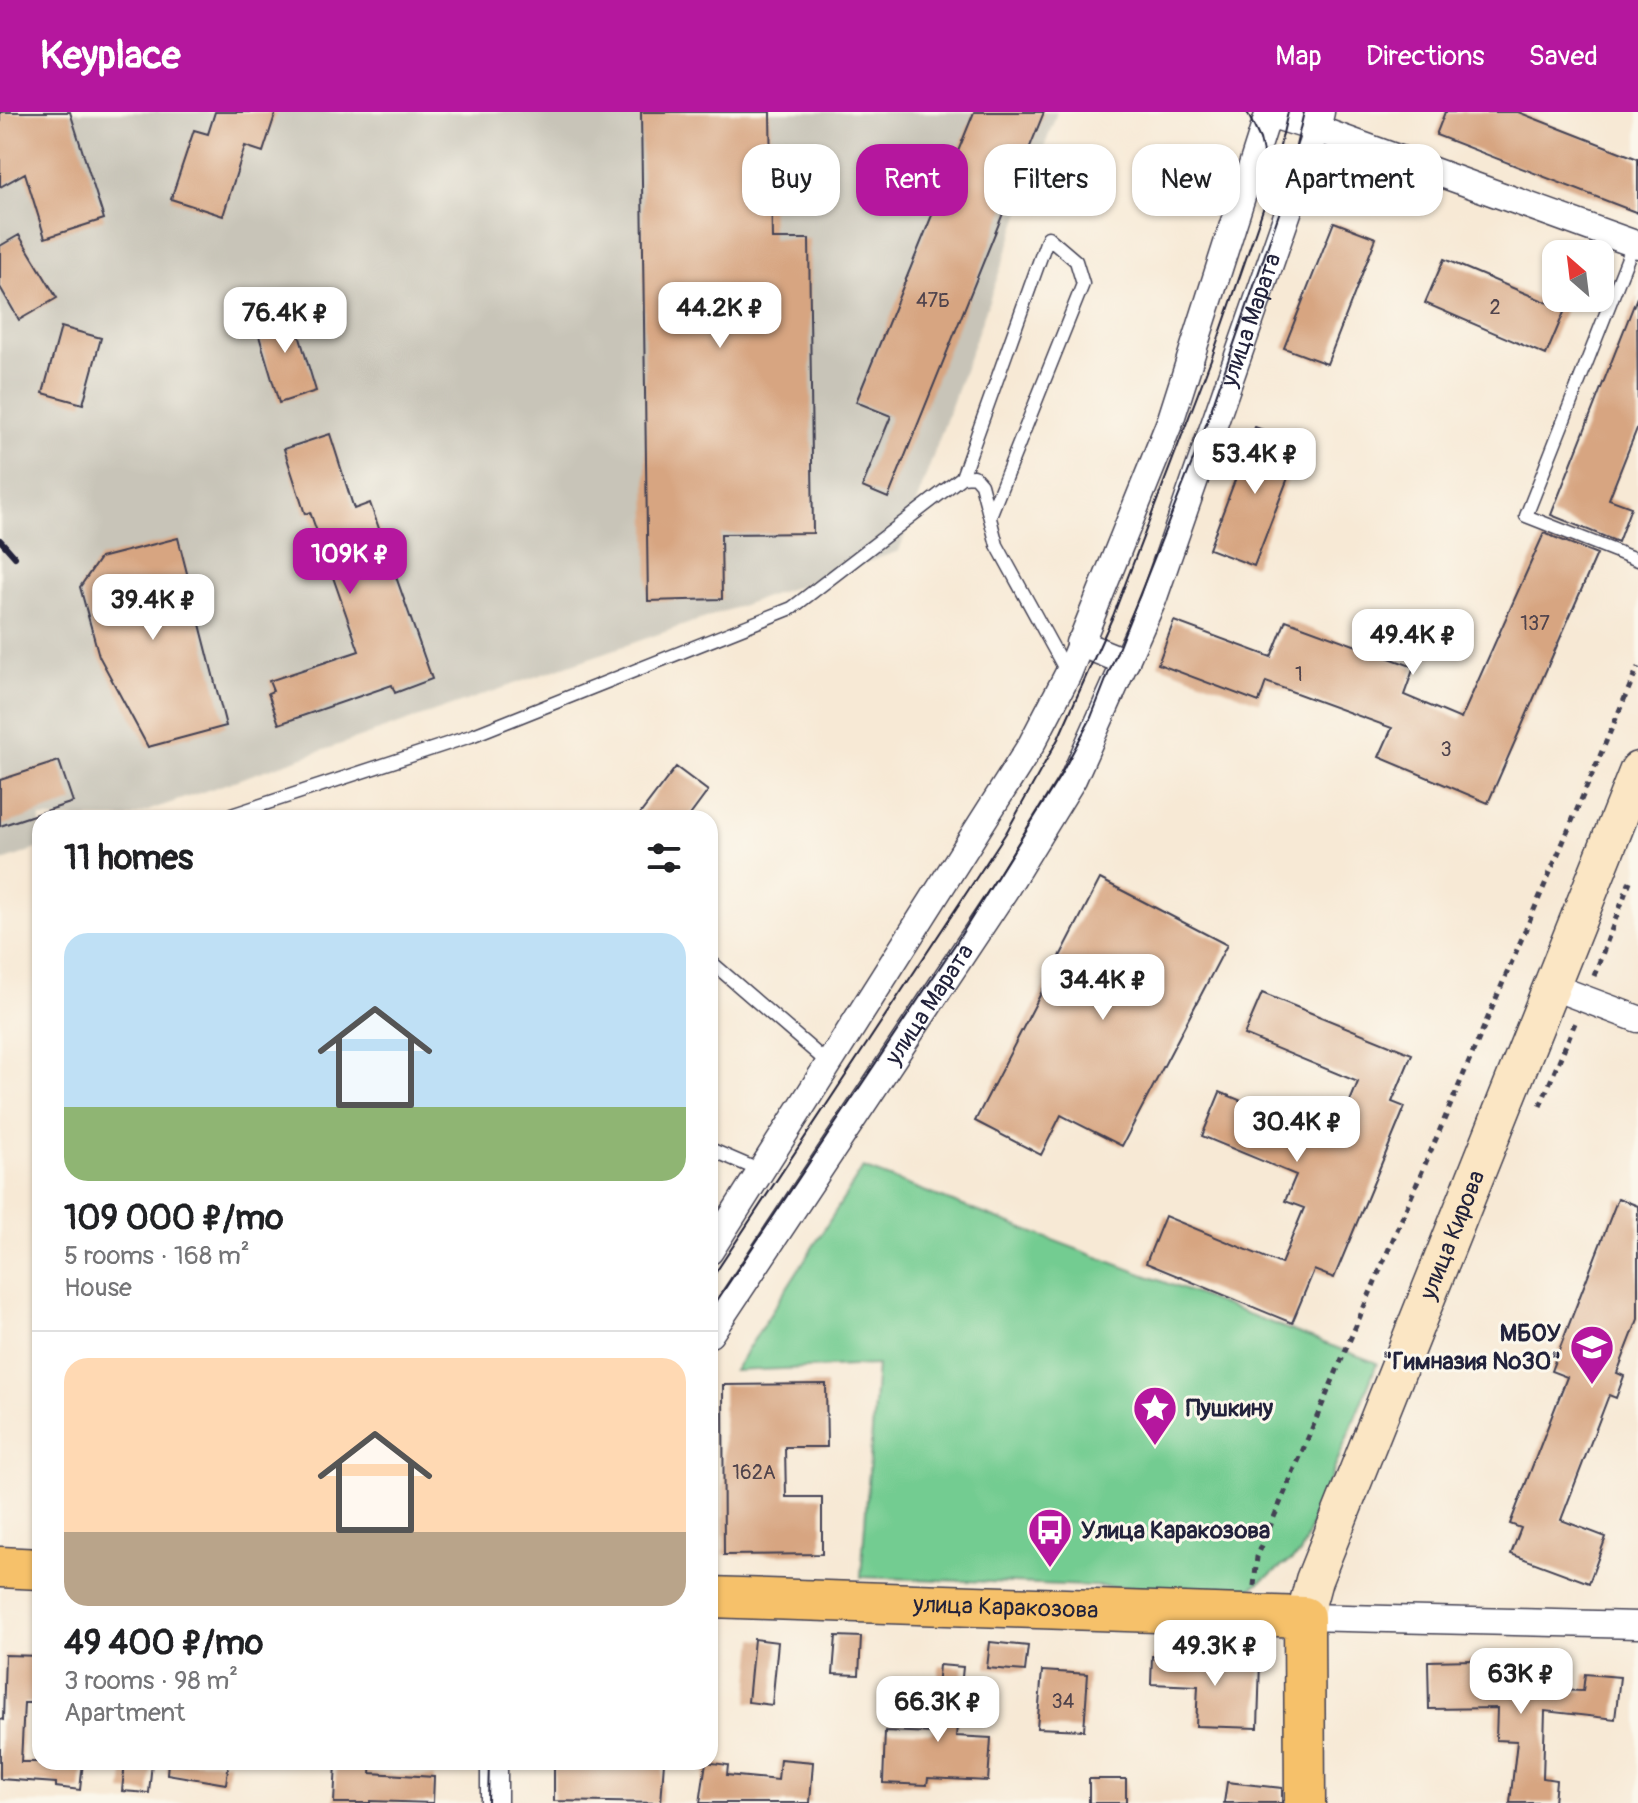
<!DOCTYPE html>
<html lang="en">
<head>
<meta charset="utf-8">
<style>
	:root { --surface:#fff; --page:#f6f6f6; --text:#202124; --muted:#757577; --line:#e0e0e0; --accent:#b5179e }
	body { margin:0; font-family:Pangolin,sans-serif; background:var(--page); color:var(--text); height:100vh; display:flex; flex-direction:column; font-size:30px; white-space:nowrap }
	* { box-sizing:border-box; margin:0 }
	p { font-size:26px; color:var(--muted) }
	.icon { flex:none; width:44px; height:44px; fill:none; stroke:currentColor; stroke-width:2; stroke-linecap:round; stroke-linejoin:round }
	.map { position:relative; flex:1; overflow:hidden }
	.details { position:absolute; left:32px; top:698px; width:686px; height:960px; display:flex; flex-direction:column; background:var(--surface); border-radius:24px; box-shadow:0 2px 6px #0004 }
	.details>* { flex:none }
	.hud { position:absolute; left:742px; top:32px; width:760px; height:72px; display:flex; gap:16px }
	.needle { width:52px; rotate:332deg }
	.buttons { position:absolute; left:1542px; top:128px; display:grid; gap:16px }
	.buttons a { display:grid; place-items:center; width:72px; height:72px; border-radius:16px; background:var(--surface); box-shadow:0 2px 6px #0004; font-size:40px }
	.price { position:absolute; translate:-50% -68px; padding:0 18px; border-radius:16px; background:#fff; color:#222; font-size:26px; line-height:52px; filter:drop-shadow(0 2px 4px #0008) }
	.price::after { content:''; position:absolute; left:50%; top:48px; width:24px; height:18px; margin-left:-12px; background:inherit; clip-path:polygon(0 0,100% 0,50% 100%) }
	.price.selected { background:var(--accent); color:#fff }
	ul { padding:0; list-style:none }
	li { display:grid; align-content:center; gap:16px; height:424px; padding:0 32px }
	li+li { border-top:2px solid var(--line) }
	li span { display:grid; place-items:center; height:248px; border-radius:24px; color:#555 }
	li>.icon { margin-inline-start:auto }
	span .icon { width:144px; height:144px; fill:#fffc; stroke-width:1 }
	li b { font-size:34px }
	h2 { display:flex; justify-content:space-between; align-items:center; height:96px; padding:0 32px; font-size:34px }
	.pill { padding:0 28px; border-radius:24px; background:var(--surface); box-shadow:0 2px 6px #0004; font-size:28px; line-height:72px }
	.pill.selected { background:var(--accent); color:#fff }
	header { display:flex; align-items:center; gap:48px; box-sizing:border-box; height:112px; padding:0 40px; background:var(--accent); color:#fff }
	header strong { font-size:38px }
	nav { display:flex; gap:44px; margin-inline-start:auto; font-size:28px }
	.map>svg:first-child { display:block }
</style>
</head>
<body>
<header>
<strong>Keyplace</strong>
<nav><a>Map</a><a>Directions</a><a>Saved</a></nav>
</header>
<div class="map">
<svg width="1638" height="1691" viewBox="0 0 1638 1691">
	<rect width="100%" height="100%" fill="#fbf7ec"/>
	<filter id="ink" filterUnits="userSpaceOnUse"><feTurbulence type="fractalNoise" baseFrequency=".0125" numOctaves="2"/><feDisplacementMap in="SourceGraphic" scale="16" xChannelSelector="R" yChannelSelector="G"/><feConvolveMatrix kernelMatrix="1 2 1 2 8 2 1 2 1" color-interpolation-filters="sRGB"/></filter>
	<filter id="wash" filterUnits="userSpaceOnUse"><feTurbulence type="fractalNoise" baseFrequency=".006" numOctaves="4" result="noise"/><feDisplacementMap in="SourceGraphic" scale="32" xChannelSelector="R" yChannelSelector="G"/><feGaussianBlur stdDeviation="1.8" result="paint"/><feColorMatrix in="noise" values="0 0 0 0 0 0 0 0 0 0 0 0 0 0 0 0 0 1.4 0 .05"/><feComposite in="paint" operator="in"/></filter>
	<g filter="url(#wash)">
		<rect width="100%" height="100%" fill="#f7e9d5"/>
		<!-- industrial -->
		<path fill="#c8c4b8" d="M 0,0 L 1057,0 L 899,439 L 127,706 L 40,706 L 40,736 L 0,750 Z"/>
		<!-- green -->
		<path fill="#73cc91" stroke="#4a7766" stroke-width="2" d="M 863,1056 L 1377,1251 L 1300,1442 L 1245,1480 L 861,1465 L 877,1253 L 734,1259 Z"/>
		<g id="blocks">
			<!-- building -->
			<path fill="#d7a581" d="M 0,0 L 70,0 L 104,107 L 45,126 L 25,61 L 0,75 Z
				M 215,0 L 276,0 L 263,40 L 245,34 L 223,104 L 171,87 L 194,18 L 208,22 Z
				M 641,0 L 770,0 L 772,127 L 809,127 L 813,421 L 721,422 L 722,487 L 648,489 Z
				M 974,0 L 1044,0 L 888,386 L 862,375 L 891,304 L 856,290 Z
				M 1445,0 L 1518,0 L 1638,47 L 1638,101 L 1436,23 Z
				M 1334,110 L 1376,126 L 1327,252 L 1284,236 Z
				M 19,123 L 57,186 L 19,208 L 0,175 L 0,134 Z
				M 1444,147 L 1565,198 L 1546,243 L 1425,191 Z
				M 1637,185 L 1638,314 L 1609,387 L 1631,395 L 1618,430 L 1551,403 Z
				M 291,196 L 316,279 L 279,291 L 254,207 Z
				M 61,215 L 101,226 L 83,292 L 43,281 Z
				M 1255,315 L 1301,332 L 1254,454 L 1209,437 Z
				M 330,322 L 354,397 L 370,391 L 432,567 L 395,581 L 392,573 L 279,612 L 268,581 L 273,579 L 269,569 L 359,539 L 310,400 L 305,402 L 284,337 Z
				M 1544,421 L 1597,442 L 1488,691 L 1379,645 L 1392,616 L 1266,570 L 1259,590 L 1158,552 L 1174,509 L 1271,545 L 1286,508 L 1414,555 L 1404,583 L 1461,607 Z
				M 178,426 L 226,614 L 148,635 L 99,544 L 80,475 L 100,446 Z
				M 59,649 L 73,690 L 0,714 L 0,668 Z
				M 676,655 L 708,679 L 688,706 L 637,706 Z
				M 1100,767 L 1227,833 L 1122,1034 L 1061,1003 L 1041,1043 L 975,1009 Z
				M 1262,881 L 1412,942 L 1392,990 L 1405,995 L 1334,1166 L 1314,1158 L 1292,1211 L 1146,1151 L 1165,1104 L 1281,1152 L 1304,1096 L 1285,1089 L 1296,1063 L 1202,1024 L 1220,980 L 1314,1019 L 1317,1013 L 1337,1021 L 1358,970 L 1244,923 Z
				M 1618,1086 L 1638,1094 L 1638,1207 L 1617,1261 L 1624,1264 L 1616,1286 L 1609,1283 L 1561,1408 L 1606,1425 L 1589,1471 L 1511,1442 L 1521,1416 L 1510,1412 L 1567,1265 L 1551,1259 Z
				M 826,1272 L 827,1335 L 785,1335 L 786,1385 L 822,1385 L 822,1442 L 724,1443 L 723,1273 Z
				M 836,1524 L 861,1525 L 859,1563 L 833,1562 Z
				M 754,1527 L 778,1530 L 772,1593 L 748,1590 Z
				M 990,1530 L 1028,1534 L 1025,1559 L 987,1556 Z
				M 5,1543 L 40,1544 L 40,1591 L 24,1591 L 21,1650 L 83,1650 L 80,1678 L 56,1675 L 56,1671 L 0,1667 L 0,1607 L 3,1608 Z
				M 1152,1544 L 1260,1548 L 1258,1616 L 1196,1614 L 1198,1574 L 1151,1572 Z
				M 1474,1548 L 1475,1575 L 1583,1579 L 1585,1562 L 1620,1565 L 1615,1607 L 1545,1599 L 1543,1666 L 1556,1668 L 1554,1691 L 1510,1691 L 1517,1629 L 1496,1628 L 1497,1596 L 1429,1597 L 1428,1549 Z
				M 939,1553 L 963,1555 L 956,1624 L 991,1626 L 988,1669 L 928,1666 L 927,1673 L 883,1671 L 885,1619 L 933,1621 Z
				M 1042,1559 L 1088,1562 L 1084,1618 L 1037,1616 Z
				M 780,1647 L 813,1650 L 810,1691 L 700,1691 L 706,1650 L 728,1653 L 727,1663 L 778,1668 Z
				M 125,1650 L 152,1650 L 149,1681 L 122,1679 Z
				M 168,1650 L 229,1650 L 226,1672 L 167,1662 Z
				M 336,1650 L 372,1650 L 371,1661 L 434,1665 L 433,1691 L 370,1689 L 370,1691 L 334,1691 Z
				M 554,1650 L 664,1650 L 661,1691 L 554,1689 Z
				M 1089,1667 L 1126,1667 L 1126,1691 L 1089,1691 Z
				M 1227,1670 L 1282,1676 L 1282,1691 L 1224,1691 Z"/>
		</g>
	</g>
	<g filter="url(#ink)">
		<use href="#blocks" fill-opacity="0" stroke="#424052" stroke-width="2"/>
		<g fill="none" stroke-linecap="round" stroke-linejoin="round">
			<!-- service casing -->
			<g stroke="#424052" stroke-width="15">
				<path id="service" d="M 1635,128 L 1526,404 L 1638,448
					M 962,365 L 1048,125 L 1076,149 L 1083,172 L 990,404
					M 222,706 L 471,624 L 792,496 L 962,365 L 974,364 L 981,372 L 997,433 L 1066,559
					M 710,849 L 829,952
					M 710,1037 L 761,1059"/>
			</g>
			<!-- minor casing -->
			<g stroke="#424052" stroke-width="29">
				<g id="minor">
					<path d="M 1269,2 L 1317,17 L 1638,133"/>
					<path d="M 1079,531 L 1126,550"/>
					<path d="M 1553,875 L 1638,907"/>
					<path d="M 710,1139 L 1031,633 L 1068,562 L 1171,307 L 1269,0"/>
					<path id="s1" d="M 710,1222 L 1005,778 L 1073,667 L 1153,488 L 1317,17 L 1321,0"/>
					<path d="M 1304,1505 L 1638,1513"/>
					<path d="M 494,1691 L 494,1650"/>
				</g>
			</g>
			<!-- secondary casing -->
			<g stroke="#424052" stroke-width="39">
				<g id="secondary">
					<path id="s2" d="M 1304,1505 L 1314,1468 L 1638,658"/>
				</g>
			</g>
			<!-- primary casing -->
			<g stroke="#424052" stroke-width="43">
				<g id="primary">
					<path d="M 0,1455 L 40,1457"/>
					<path id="s3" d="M 710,1485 L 1304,1505 L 1305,1691"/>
				</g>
			</g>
			<!-- path -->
			<path stroke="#424052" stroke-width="5" stroke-dasharray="6 6" stroke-linecap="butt" d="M 1594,864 L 1630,769
				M 1540,994 L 1575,911
				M 1254,1474 L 1257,1445 L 1638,555"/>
			<!-- service -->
			<use href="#service" stroke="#fff" stroke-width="12"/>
			<!-- minor -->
			<use href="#minor" stroke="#fff" stroke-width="26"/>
			<!-- secondary -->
			<use href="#secondary" stroke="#fbe6c4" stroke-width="36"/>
			<!-- primary -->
			<use href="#primary" stroke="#f6c16b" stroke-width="40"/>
			<!-- tram -->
			<path stroke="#22223b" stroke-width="2" d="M 1247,0 L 1260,27 L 1269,68
				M 710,1169 L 1006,721 L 1058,627 L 1113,504 L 1213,242 L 1270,77 L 1288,0
				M 710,1199 L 956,831 L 1060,664 L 1090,608 L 1199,333 L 1282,93 L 1304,0
				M 488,1691 L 489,1650"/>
			<!-- rail -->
			<path stroke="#22223b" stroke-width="6" d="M 0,428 L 15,445"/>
		</g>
	</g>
	<!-- icons -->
	<defs>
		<g id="school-pin" transform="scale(2.3)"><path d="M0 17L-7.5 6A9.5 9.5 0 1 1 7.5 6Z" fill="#b5179e" stroke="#fbf7ec"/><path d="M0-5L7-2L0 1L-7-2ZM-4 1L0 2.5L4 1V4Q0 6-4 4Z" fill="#fff"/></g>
		<g id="sight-pin" transform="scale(2.3)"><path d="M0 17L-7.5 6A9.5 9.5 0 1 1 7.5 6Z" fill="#b5179e" stroke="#fbf7ec"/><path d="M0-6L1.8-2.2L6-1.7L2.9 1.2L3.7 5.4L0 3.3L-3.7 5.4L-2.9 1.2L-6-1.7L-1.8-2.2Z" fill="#fff"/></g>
		<g id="bus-pin" transform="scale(2.3)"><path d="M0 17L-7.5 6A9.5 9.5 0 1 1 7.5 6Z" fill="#b5179e" stroke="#fbf7ec"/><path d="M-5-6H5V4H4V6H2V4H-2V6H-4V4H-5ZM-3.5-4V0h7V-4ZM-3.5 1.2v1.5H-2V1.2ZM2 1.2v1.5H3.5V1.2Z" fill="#fff"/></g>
	</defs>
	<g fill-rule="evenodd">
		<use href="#school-pin" x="1592" y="1235"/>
		<use href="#sight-pin" x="1155" y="1296"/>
		<use href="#bus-pin" x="1050" y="1418"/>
	</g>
	<g text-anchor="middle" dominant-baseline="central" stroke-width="6" stroke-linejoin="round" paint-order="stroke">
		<!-- number labels -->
		<g font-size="20" fill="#4f434c">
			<text x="933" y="188">47Б</text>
			<text x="1495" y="195">2</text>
			<text x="1535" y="511">137</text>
			<text x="1299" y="562">1</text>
			<text x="1446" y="637">3</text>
			<text x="754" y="1360">162А</text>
			<text x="1063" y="1589">34</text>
		</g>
		<!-- street labels -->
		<g font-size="24" fill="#22223b" stroke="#fbf7ec">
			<text stroke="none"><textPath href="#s1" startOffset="1156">улица Марата</textPath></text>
			<text stroke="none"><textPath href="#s1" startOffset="396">улица Марата</textPath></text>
			<text stroke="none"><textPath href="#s2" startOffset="410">улица Кирова</textPath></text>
			<text stroke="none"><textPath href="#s3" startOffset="296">улица Каракозова</textPath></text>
		</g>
		<!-- poi labels -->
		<g font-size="24" font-weight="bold" fill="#22223b" stroke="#fbf7ec" text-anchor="start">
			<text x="1561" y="1221" text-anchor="end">МБОУ<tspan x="1561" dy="28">"Гимназия №30"</tspan></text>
			<text x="1186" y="1296">Пушкину</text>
			<text x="1081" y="1418">Улица Каракозова</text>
		</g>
	</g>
</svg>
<div class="buttons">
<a><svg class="needle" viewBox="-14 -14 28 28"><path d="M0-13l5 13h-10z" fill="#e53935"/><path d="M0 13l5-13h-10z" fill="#757577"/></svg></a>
</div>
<b class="price" style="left:720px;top:238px">44.2K ₽</b>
<b class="price" style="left:285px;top:243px">76.4K ₽</b>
<b class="price" style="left:1255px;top:384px">53.4K ₽</b>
<b class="price selected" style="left:350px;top:484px">109K ₽</b>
<b class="price" style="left:153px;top:530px">39.4K ₽</b>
<b class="price" style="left:1413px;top:565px">49.4K ₽</b>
<b class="price" style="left:1103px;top:910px">34.4K ₽</b>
<b class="price" style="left:1297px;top:1052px">30.4K ₽</b>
<b class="price" style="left:1215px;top:1576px">49.3K ₽</b>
<b class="price" style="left:1521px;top:1604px">63K ₽</b>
<b class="price" style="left:938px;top:1632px">66.3K ₽</b>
<div class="hud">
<a class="pill">Buy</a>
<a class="pill selected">Rent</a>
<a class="pill">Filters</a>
<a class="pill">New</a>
<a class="pill">Apartment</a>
</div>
<section class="details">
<h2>11 homes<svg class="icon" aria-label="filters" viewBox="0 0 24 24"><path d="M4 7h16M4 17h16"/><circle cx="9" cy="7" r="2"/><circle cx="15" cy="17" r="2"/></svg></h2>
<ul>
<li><span style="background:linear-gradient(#bfe0f5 70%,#8fb573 0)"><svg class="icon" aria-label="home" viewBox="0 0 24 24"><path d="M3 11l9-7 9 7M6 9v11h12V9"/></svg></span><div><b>109 000 ₽/mo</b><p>5 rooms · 168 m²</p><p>House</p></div></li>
<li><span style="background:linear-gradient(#ffd9b3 70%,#b9a48a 0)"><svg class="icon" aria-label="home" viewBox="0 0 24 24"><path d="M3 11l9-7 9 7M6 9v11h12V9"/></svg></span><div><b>49 400 ₽/mo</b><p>3 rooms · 98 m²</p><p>Apartment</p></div></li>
</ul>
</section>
</div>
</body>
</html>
